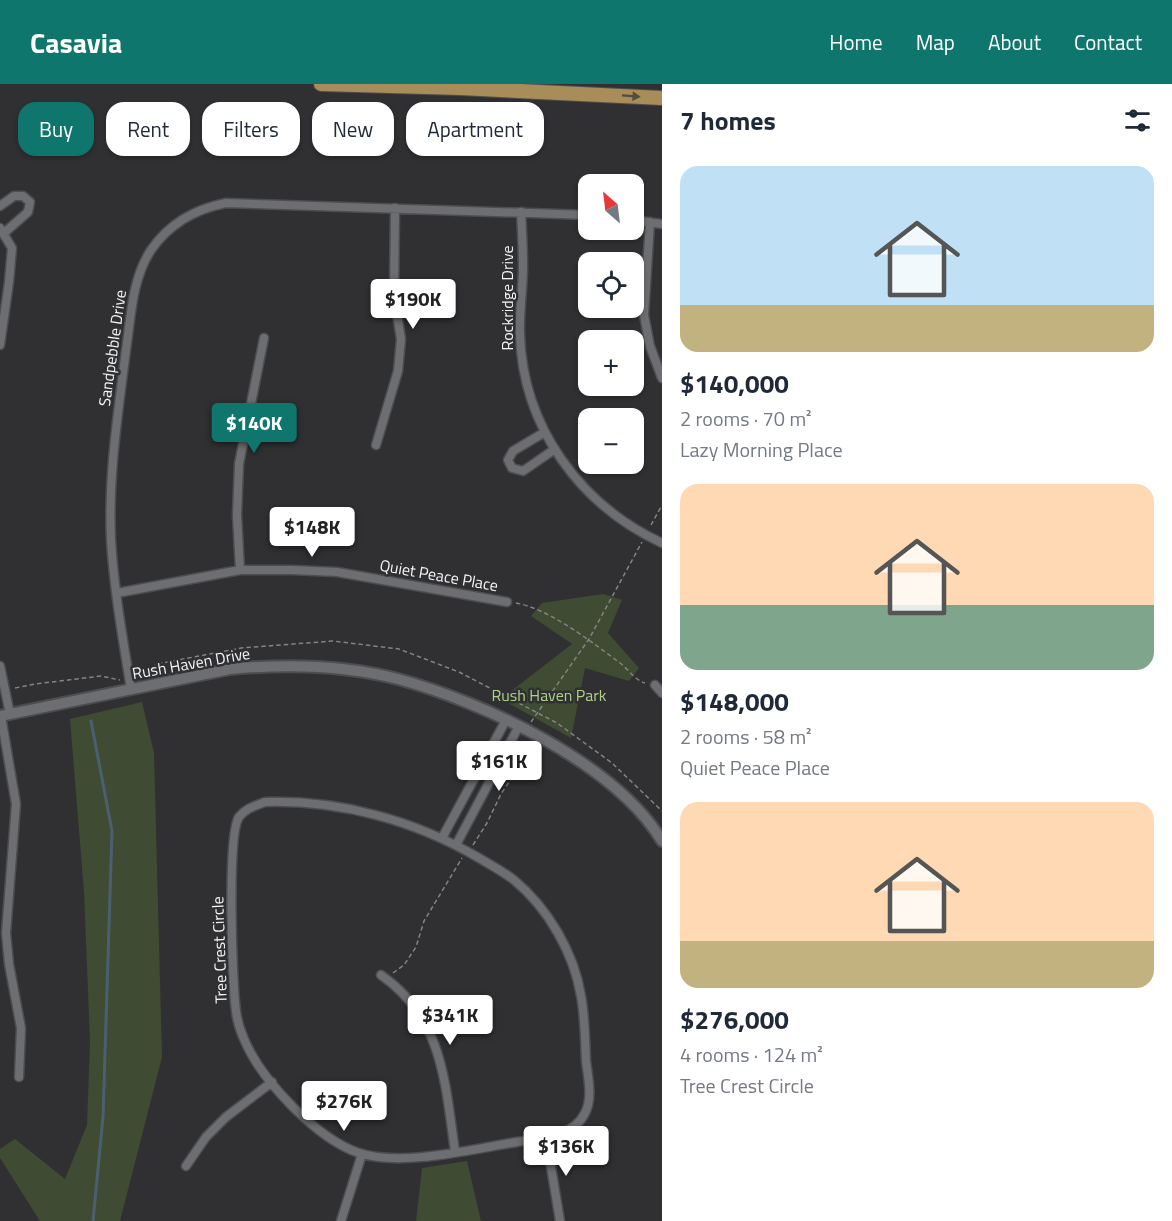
<!DOCTYPE html>
<html lang="en">
<head>
<meta charset="utf-8">
<style>
	:root { --surface:#fff; --page:#f6f6f7; --text:#1f2937; --muted:#747a83; --accent:#0f766e }
	body { margin:0; font-family:"Titillium Web",sans-serif; background:var(--page); color:var(--text); height:100vh; display:flex; flex-direction:column; font-size:22px; white-space:nowrap }
	* { box-sizing:border-box; margin:0 }
	p { font-size:20px; color:var(--muted) }
	.icon { flex:none; width:33px; height:33px; fill:none; stroke:currentColor; stroke-width:2; stroke-linecap:round; stroke-linejoin:round }
	.map { position:relative; flex:1; overflow:hidden }
	.sheet { display:flex; flex-direction:column; background:var(--surface); width:510px }
	.sheet>* { flex:none }
	.hud { position:absolute; left:18px; top:18px; width:554px; height:54px; display:flex; gap:12px }
	.needle { width:39px; rotate:332deg }
	.fabs { position:absolute; left:578px; top:90px; display:grid; gap:12px }
	.fabs a { display:grid; place-items:center; width:66px; height:66px; border-radius:12px; background:var(--surface); box-shadow:0 2px 4px #0004; font-size:30px }
	.price { position:absolute; translate:-50% -51px; padding:0 14px; border-radius:6px; background:#fff; color:#222; font-size:20px; line-height:39px; filter:drop-shadow(0 2px 3px #0008) }
	.price::after { content:''; position:absolute; left:50%; top:36px; width:18px; height:14px; margin-left:-9px; background:inherit; clip-path:polygon(0 0,100% 0,50% 100%) }
	.price.active { background:var(--accent); color:#fff }
	ul { padding:0; list-style:none }
	li { display:grid; align-content:center; gap:12px; height:318px; padding:0 18px }
	li span { display:grid; place-items:center; height:186px; border-radius:18px; color:#555 }
	li>.icon { margin-inline-start:auto }
	span .icon { width:108px; height:108px; fill:#fffc; stroke-width:1 }
	li b { font-size:26px }
	h2 { display:flex; justify-content:space-between; align-items:center; height:72px; padding:0 18px; font-size:26px }
	.chip { padding:0 21px; border-radius:18px; background:var(--surface); box-shadow:0 2px 4px #0004; font-size:21px; line-height:54px }
	.chip.active { background:var(--accent); color:#fff }
	header { display:flex; align-items:center; gap:36px; box-sizing:border-box; height:84px; padding:0 30px; background:var(--accent); color:#fff }
	header strong { font-size:28px }
	nav { display:flex; gap:33px; margin-inline-start:auto; font-size:21px }
	main { display:flex; flex:1; min-height:0 }
	.map>svg:first-child { display:block }
</style>
</head>
<body>
<header>
<strong>Casavia</strong>
<nav><a>Home</a><a>Map</a><a>About</a><a>Contact</a></nav>
</header>
<main>
<div class="map">
<svg width="662" height="1137" viewBox="0 0 662 1137">
	<rect width="100%" height="100%" fill="#303033"/>
	<!-- green -->
	<path fill="#3f4b32" d="M 603,510 L 622,516 L 608,549 L 639,584 L 629,597 L 585,584 L 571,654 L 501,615 L 572,560 L 531,532 L 542,519 Z
		M 142,618 L 154,669 L 162,973 L 120,1137 L 40,1137 L 0,1074 L 0,1065 L 15,1055 L 65,1095 L 87,1041 L 90,957 L 84,808 L 70,635 Z
		M 467,1077 L 481,1137 L 416,1137 L 422,1084 Z"/>
	<g fill="none" stroke-linecap="round" stroke-linejoin="round">
		<!-- stream -->
		<path stroke="#4a6071" stroke-width="3" d="M 91,637 L 112,747 L 103,1033 L 93,1137"/>
		<!-- minor casing -->
		<g stroke="#4d4d4f" stroke-width="11">
			<path id="minor" d="M 0,122 L 14,112 L 23,112 L 30,118 L 28,128 L 4,149
				M 521,128 C 522,146 523,164 523,182 C 523,205 519,228 520,251 C 523,343 580,421 662,459
				M 633,136 L 662,140
				M 650,138 L 644,231 L 650,262 L 662,294
				M 0,144 L 12,164 L 9,198 L 0,261
				M 545,348 L 513,367 L 508,376 L 512,384 L 523,387 L 555,365
				M 376,361 L 398,287 L 401,255 L 394,212 L 395,124
				M 240,486 L 237,431 L 239,380 L 264,254
				M 117,509 L 240,486 L 292,486 L 337,488 L 507,518
				M 0,582 L 10,630
				M 655,601 L 662,609
				M 131,605 C 123,556 114,506 111,456 C 108,393 118,329 126,266 C 131,232 132,195 151,166 C 169,140 195,125 226,119 L 588,131
				M 1,632 L 16,720 L 6,849 L 9,880 L 21,944 L 19,993
				M 265,718 C 340,716 414,736 479,774 C 491,781 504,788 514,796 C 548,824 574,869 581,912 C 585,933 585,955 586,977 C 588,993 593,1014 585,1029 C 574,1053 540,1054 517,1058 C 472,1065 402,1083 359,1069 C 317,1055 261,996 244,955 C 240,946 237,936 236,927 C 232,899 227,751 239,733 C 246,724 255,722 265,718 Z
				M 442,754 L 506,636
				M 456,761 L 519,642
				M 381,891 C 443,934 445,999 455,1067
				M 546,1053 L 560,1137
				M 186,1082 L 206,1053 L 226,1033 L 272,998
				M 341,1137 L 362,1070"/>
		</g>
		<!-- tertiary casing -->
		<g stroke="#4d4d4f" stroke-width="14">
			<path id="tertiary" d="M 0,632 L 230,585 C 285,580 345,581 398,595 C 483,618 615,679 662,757"/>
		</g>
		<!-- primary casing -->
		<g stroke="#4d4d4f" stroke-width="16">
			<path id="primary" d="M 321,0 L 460,4 L 662,14"/>
		</g>
		<!-- path -->
		<path stroke="#838385" stroke-width="1.5" stroke-dasharray="4.5 3" stroke-linecap="butt" d="M 651,441 L 662,421
			M 516,519 C 550,525 593,559 620,579 C 629,586 635,596 645,599
			M 139,592 L 157,580 L 241,564 L 333,557 L 399,565 L 459,588 L 557,639 L 612,679 L 662,727
			M 15,604 L 35,600 L 101,592 L 120,596
			M 531,638 L 589,555 L 642,458
			M 473,761 L 487,739 L 501,710 L 521,680 L 523,672 L 521,657
			M 393,889 L 404,881 L 416,863 L 424,837 L 462,774"/>
		<!-- minor -->
		<use href="#minor" stroke="#6d6e71" stroke-width="8"/>
		<!-- tertiary -->
		<use href="#tertiary" stroke="#6d6e71" stroke-width="10"/>
		<!-- primary -->
		<use href="#primary" stroke="#a88c59" stroke-width="14"/>
	</g>
	<!-- one-way arrows -->
	<defs><path id="oneway-solid" d="M-6-.8H1V-3.2L6.5 0L1 3.2V.8H-6Z" transform="scale(1.5)"/></defs>
	<use fill="#544c3e" href="#oneway-solid" transform="translate(631 12) rotate(4)"/>
	<g text-anchor="middle" dominant-baseline="central" stroke-width="5" stroke-linejoin="round" paint-order="stroke">
		<!-- street labels -->
		<g font-size="16" fill="#f3f4f5" stroke="#303033">
			<text transform="translate(507 214) rotate(-90)">Rockridge Drive</text>
			<text transform="translate(112 264) rotate(-82)">Sandpebble Drive</text>
			<text transform="translate(439 491) rotate(10)">Quiet Peace Place</text>
			<text transform="translate(191 579) rotate(-10)">Rush Haven Drive</text>
			<text transform="translate(219 866) rotate(-92)">Tree Crest Circle</text>
		</g>
		<!-- park labels -->
		<g font-size="16" fill="#aed18a" stroke="#303033">
			<text x="549" y="611">Rush Haven Park</text>
		</g>
	</g>
</svg>
<div class="fabs">
<a><svg class="needle" viewBox="-14 -14 28 28"><path d="M0-13l5 13h-10z" fill="#e53935"/><path d="M0 13l5-13h-10z" fill="#747a83"/></svg></a>
<a><svg class="icon" aria-label="locate" viewBox="0 0 24 24"><circle cx="12" cy="12" r="6"/><path d="M12 2v4M12 18v4M2 12h4M18 12h4"/></svg></a>
<a>+</a>
<a>−</a>
</div>
<b class="price" style="left:413px;top:246px">$190K</b>
<b class="price active" style="left:254px;top:370px">$140K</b>
<b class="price" style="left:312px;top:474px">$148K</b>
<b class="price" style="left:499px;top:708px">$161K</b>
<b class="price" style="left:450px;top:962px">$341K</b>
<b class="price" style="left:344px;top:1048px">$276K</b>
<b class="price" style="left:566px;top:1093px">$136K</b>
<div class="hud">
<a class="chip active">Buy</a>
<a class="chip">Rent</a>
<a class="chip">Filters</a>
<a class="chip">New</a>
<a class="chip">Apartment</a>
</div>
</div>
<section class="sheet">
<h2>7 homes<svg class="icon" aria-label="filters" viewBox="0 0 24 24"><path d="M4 7h16M4 17h16"/><circle cx="9" cy="7" r="2"/><circle cx="15" cy="17" r="2"/></svg></h2>
<ul>
<li><span style="background:linear-gradient(#bfe0f5 75%,#c2b280 0)"><svg class="icon" aria-label="home" viewBox="0 0 24 24"><path d="M3 11l9-7 9 7M6 9v11h12V9"/></svg></span><div><b>$140,000</b><p>2 rooms · 70 m²</p><p>Lazy Morning Place</p></div></li>
<li><span style="background:linear-gradient(#ffd9b3 65%,#7fa58c 0)"><svg class="icon" aria-label="home" viewBox="0 0 24 24"><path d="M3 11l9-7 9 7M6 9v11h12V9"/></svg></span><div><b>$148,000</b><p>2 rooms · 58 m²</p><p>Quiet Peace Place</p></div></li>
<li><span style="background:linear-gradient(#ffd9b3 75%,#c2b280 0)"><svg class="icon" aria-label="home" viewBox="0 0 24 24"><path d="M3 11l9-7 9 7M6 9v11h12V9"/></svg></span><div><b>$276,000</b><p>4 rooms · 124 m²</p><p>Tree Crest Circle</p></div></li>
</ul>
</section>
</main>
</body>
</html>
